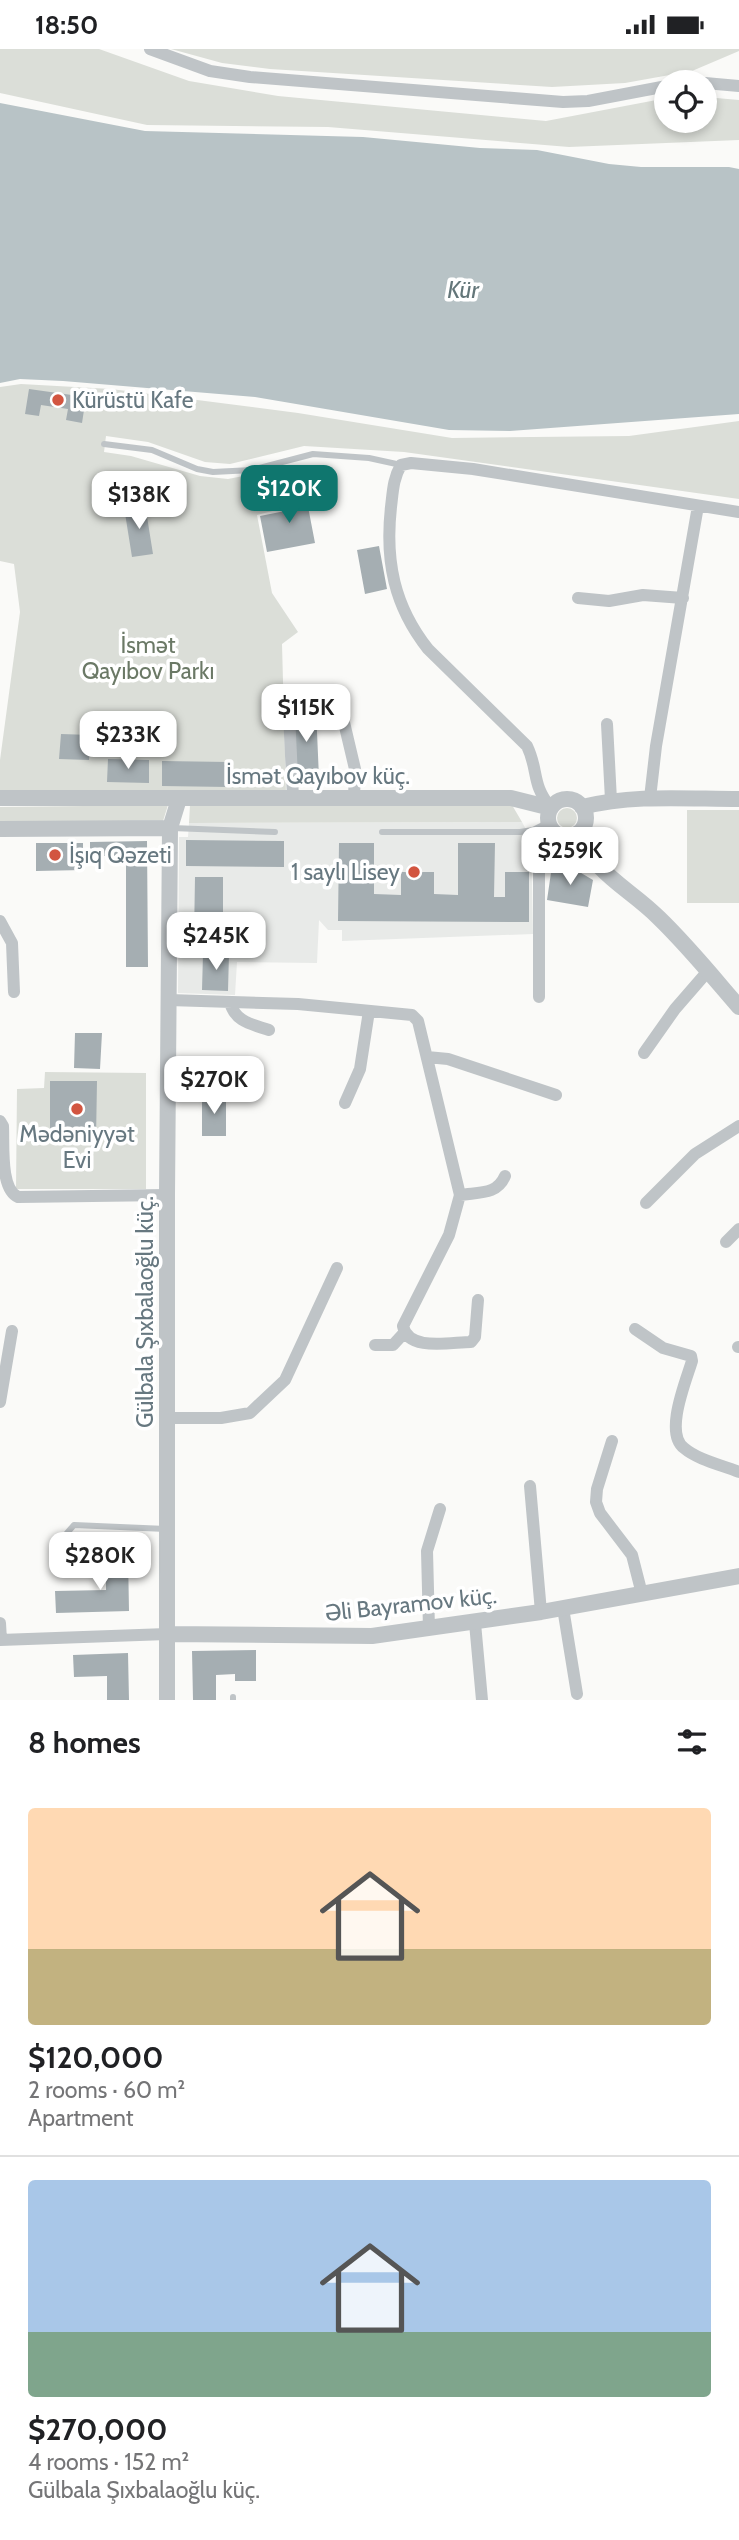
<!DOCTYPE html>
<html lang="en">
<head>
<meta charset="utf-8">
<style>
	:root { --surface:#fff; --page:#f6f6f6; --text:#202124; --muted:#757577; --line:#e0e0e0; --accent:#0f766e }
	body { margin:0; font-family:Cabin,sans-serif; background:var(--page); color:var(--text); height:100vh; display:flex; flex-direction:column; font-size:26px; white-space:nowrap }
	* { box-sizing:border-box; margin:0 }
	p { font-size:23px; color:var(--muted) }
	.icon { flex:none; width:38px; height:38px; fill:none; stroke:currentColor; stroke-width:2; stroke-linecap:round; stroke-linejoin:round }
	.map { position:relative; height:1651px; overflow:hidden }
	.side { display:flex; flex-direction:column; background:var(--surface); flex:1 }
	.side>* { flex:none }
	.tools { position:absolute; left:654px; top:21px; display:grid; gap:14px }
	.tools a { display:grid; place-items:center; width:63px; height:63px; border-radius:50%; background:var(--surface); box-shadow:0 4px 10px #0003; font-size:35px }
	.price { position:absolute; translate:-50% -60px; padding:0 16px; border-radius:14px; background:#fff; color:#222; font-size:23px; line-height:46px; filter:drop-shadow(0 2px 4px #0008) }
	.price::after { content:''; position:absolute; left:50%; top:42px; width:21px; height:16px; margin-left:-10px; background:inherit; clip-path:polygon(0 0,100% 0,50% 100%) }
	.price.active { background:var(--accent); color:#fff }
	ul { padding:0; list-style:none }
	li { display:grid; align-content:center; gap:14px; height:371px; padding:0 28px }
	li+li { border-top:2px solid var(--line) }
	li span { display:grid; place-items:center; height:217px; border-radius:7px; color:#555 }
	li>.icon { margin-inline-start:auto }
	span .icon { width:126px; height:126px; fill:#fffc; stroke-width:1 }
	li b { font-size:30px }
	h2 { display:flex; justify-content:space-between; align-items:center; height:84px; padding:0 28px; font-size:30px }
	.status { display:flex; justify-content:space-between; align-items:center; height:49px; padding:0 35px; background:var(--surface); direction:ltr }
	.status svg { height:19px; fill:currentColor }
	.map>svg:first-child { display:block }
</style>
</head>
<body>
<div class="status"><b>18:50</b><svg viewBox="0 0 49 12"><path d="M0 12V9h3v3zM5 12V6h3v6zM10 12V3h3v9zM15 12V0h3v12zM26 1h20v11H26zM47 4h2v5h-2z"/></svg></div>
<div class="map">
<svg width="739" height="1651" viewBox="0 0 739 1651">
	<rect width="100%" height="100%" fill="#fafaf8"/>
	<!-- built -->
	<path fill="#e8eae8" d="M 522,773 L 531,790 L 533,885 L 342,892 L 342,881 L 328,881 L 319,871 L 317,914 L 237,913 L 235,946 L 178,944 L 179,788 L 188,788 L 189,774 Z"/>
	<!-- green -->
	<path fill="#dbded8" d="M 0,0 L 99,0 L 189,32 L 278,47 L 546,72 L 667,49 L 667,72 L 705,72 L 705,48 L 739,51 L 739,91 L 569,98 L 328,78 L 147,76 L 0,44 Z
		M 171,0 L 739,0 L 739,2 L 692,22 L 625,34 L 552,38 L 270,20 L 222,14 Z
		M 21,335 L 111,340 L 298,364 L 452,389 L 629,387 L 739,372 L 739,450 L 404,403 L 304,397 L 230,415 L 205,413 L 148,393 L 106,387 L 104,403 L 131,407 L 200,427 L 228,430 L 273,421 L 280,460 L 257,466 L 272,544 L 298,583 L 282,595 L 286,744 L 0,742 L 0,711 L 20,563 L 14,515 L 0,512 L 0,338 Z
		M 168,756 L 163,772 L 0,772 L 0,758 Z
		M 190,756 L 512,756 L 522,773 L 189,774 Z
		M557 769a10 10 0 1 1 20 0a10 10 0 1 1-20 0Z
		M 687,761 L 739,761 L 739,854 L 687,854 Z
		M 45,1023 L 146,1024 L 146,1140 L 16,1140 L 17,1040 L 44,1039 Z"/>
	<!-- water -->
	<path fill="#b8c3c6" d="M 0,54 L 145,82 L 363,88 L 480,99 L 537,101 L 609,115 L 641,118 L 729,118 L 739,120 L 739,365 L 510,382 L 449,381 L 255,348 L 63,332 L 20,330 L 0,334 Z"/>
	<!-- building -->
	<path fill="#a5aeb2" d="M 29,340 L 86,348 L 82,374 L 66,371 L 68,360 L 41,356 L 39,367 L 25,365 Z
		M 305,442 L 315,494 L 267,503 L 260,467 L 285,462 L 282,447 Z
		M 145,455 L 153,505 L 132,508 L 124,458 Z
		M 379,497 L 387,540 L 365,545 L 357,501 Z
		M 316,660 L 319,729 L 296,730 L 293,661 Z
		M 61,685 L 91,686 L 89,711 L 59,710 Z
		M 108,710 L 149,711 L 149,734 L 107,733 Z
		M 162,712 L 228,713 L 228,738 L 162,737 Z
		M 186,791 L 284,792 L 284,818 L 186,817 Z
		M 147,792 L 148,918 L 126,918 L 126,807 L 90,807 L 90,793 Z
		M 36,794 L 83,794 L 83,821 L 36,822 Z
		M 339,794 L 374,794 L 374,845 L 401,846 L 401,823 L 434,823 L 434,845 L 458,846 L 458,794 L 495,794 L 494,848 L 505,848 L 505,823 L 529,823 L 529,873 L 338,872 Z
		M 552,817 L 576,821 L 593,831 L 588,858 L 547,851 Z
		M 195,828 L 223,828 L 223,888 L 194,888 Z
		M 203,905 L 229,905 L 228,942 L 202,941 Z
		M 75,984 L 102,984 L 100,1020 L 74,1019 Z
		M 50,1032 L 97,1032 L 96,1090 L 50,1089 Z
		M 202,1047 L 226,1047 L 226,1087 L 202,1087 Z
		M 128,1507 L 129,1562 L 56,1564 L 55,1542 L 106,1541 L 106,1508 Z
		M 256,1601 L 256,1632 L 235,1632 L 235,1625 L 216,1626 L 216,1651 L 193,1651 L 192,1602 Z
		M 128,1604 L 129,1651 L 107,1651 L 107,1627 L 74,1628 L 73,1606 Z"/>
	<g fill="none" stroke-linecap="round" stroke-linejoin="round">
		<!-- service -->
		<path stroke="#bfc4c7" stroke-width="6" d="M 104,395 L 152,401 L 197,420 L 213,423 L 252,421 L 313,405 L 369,409 L 401,416
			M 172,779 L 275,783
			M 382,783 L 520,783 L 533,781 L 549,773
			M 64,1524 L 67,1484 L 74,1476 L 166,1480
			M 233,1648 L 233,1651"/>
		<!-- minor -->
		<path stroke="#bfc4c7" stroke-width="12" d="M 150,0 L 210,22 L 250,28 L 563,53 L 588,52 L 667,37
			M 705,34 L 739,37
			M 578,549 L 609,552 L 643,546 L 683,549
			M 288,643 L 293,749
			M 338,648 L 355,720 L 354,749
			M 607,675 L 611,751
			M 650,749 L 656,697 L 698,457
			M 551,759 C 531,735 539,722 527,697 L 428,600 C 394,557 385,512 391,458 C 393,442 393,430 401,416 L 411,414 L 473,420 L 739,463
			M 0,872 L 12,894 L 14,943
			M 539,948 L 539,819 L 542,795 L 552,780
			M 169,951 L 298,955 L 412,966 L 418,972 L 460,1146 L 449,1186 L 403,1277 C 408,1303 451,1293 471,1293 L 475,1288 L 478,1251
			M 230,953 C 235,973 251,975 269,981
			M 644,1004 L 675,960 L 708,922
			M 427,1008 L 448,1010 L 556,1046
			M 345,1054 L 360,1020 L 369,962
			M 0,1072 L 3,1077 C 4,1096 0,1140 18,1148 L 167,1146
			M 460,1146 C 479,1143 497,1146 505,1127
			M 646,1154 L 695,1105 L 739,1077
			M 726,1193 L 739,1180
			M 635,1280 L 663,1299 L 691,1307 L 692,1312 C 686,1332 664,1384 684,1399 C 698,1411 722,1416 739,1423
			M 375,1296 L 393,1296 L 404,1284
			M 738,1298 L 739,1298
			M 0,1353 L 12,1282
			M 168,1369 L 221,1369 L 250,1364 L 285,1331 L 337,1219
			M 612,1392 L 597,1440 L 596,1453 L 600,1464 L 632,1506 L 642,1545
			M 530,1437 L 541,1563
			M 563,1559 L 577,1645
			M 0,1574 L 1,1591
			M 475,1574 L 482,1651
			M 429,1580 L 427,1502 L 440,1460
			M 0,1591 L 167,1585"/>
		<!-- tertiary -->
		<path stroke="#bfc4c7" stroke-width="16" d="M 0,749 L 511,749 L 551,759
			M548 769a19 19 0 1 1 38 0a19 19 0 1 1-38 0Z
			M 582,758 C 634,745 687,750 739,750
			M 0,780 L 170,779
			M 578,784 C 596,827 628,838 659,869 C 688,897 713,928 739,958
			M 167,1585 L 372,1587 L 541,1563 L 739,1527
			M 167,1651 L 167,1146 L 170,779 L 179,750"/>
	</g>
	<!-- markers -->
	<g fill="#d25540" stroke="#fff" stroke-width="2.5">
		<circle cx="58" cy="351" r="7"/>
		<circle cx="55" cy="806" r="7"/>
		<circle cx="414" cy="823" r="7"/>
		<circle cx="77" cy="1060" r="7"/>
	</g>
	<g text-anchor="middle" dominant-baseline="central" stroke-width="7" stroke-linejoin="round" paint-order="stroke">
		<!-- poi labels -->
		<g font-size="23" fill="#677880" stroke="#fff" text-anchor="start">
			<text x="72" y="351">Kürüstü Kafe</text>
			<text x="69" y="806">İşıq Qəzeti</text>
			<text x="400" y="823" text-anchor="end">1 saylı Lisey</text>
			<text x="77" y="1085" text-anchor="middle">Mədəniyyət<tspan x="77" dy="26">Evi</tspan></text>
		</g>
		<!-- park labels -->
		<g font-size="23" fill="#6b7966" stroke="#fff">
			<text x="148" y="596">İsmət<tspan x="148" dy="26">Qayıbov Parkı</tspan></text>
		</g>
		<!-- street labels -->
		<g font-size="23" fill="#677880" stroke="#fff">
			<text x="318" y="727">İsmət Qayıbov küç.</text>
			<text transform="translate(145 1263) rotate(-90)">Gülbala Şıxbalaoğlu küç.</text>
			<text transform="translate(411 1555) rotate(-6)">Əli Bayramov küç.</text>
		</g>
		<!-- water labels -->
		<g font-size="24" font-style="italic" fill="#637679" stroke="#fff">
			<text x="463" y="240">Kür</text>
		</g>
	</g>
</svg>
<div class="tools">
<a><svg class="icon" aria-label="locate" viewBox="0 0 24 24"><circle cx="12" cy="12" r="6"/><path d="M12 2v4M12 18v4M2 12h4M18 12h4"/></svg></a>
</div>
<b class="price active" style="left:289px;top:476px">$120K</b>
<b class="price" style="left:139px;top:482px">$138K</b>
<b class="price" style="left:306px;top:695px">$115K</b>
<b class="price" style="left:128px;top:722px">$233K</b>
<b class="price" style="left:570px;top:838px">$259K</b>
<b class="price" style="left:216px;top:923px">$245K</b>
<b class="price" style="left:214px;top:1067px">$270K</b>
<b class="price" style="left:100px;top:1543px">$280K</b>
</div>
<section class="side">
<h2>8 homes<svg class="icon" aria-label="filters" viewBox="0 0 24 24"><path d="M4 7h16M4 17h16"/><circle cx="9" cy="7" r="2"/><circle cx="15" cy="17" r="2"/></svg></h2>
<ul>
<li><span style="background:linear-gradient(#ffd9b3 65%,#c2b280 0)"><svg class="icon" aria-label="home" viewBox="0 0 24 24"><path d="M3 11l9-7 9 7M6 9v11h12V9"/></svg></span><div><b>$120,000</b><p>2 rooms · 60 m²</p><p>Apartment</p></div></li>
<li><span style="background:linear-gradient(#a9c7e8 70%,#7fa58c 0)"><svg class="icon" aria-label="home" viewBox="0 0 24 24"><path d="M3 11l9-7 9 7M6 9v11h12V9"/></svg></span><div><b>$270,000</b><p>4 rooms · 152 m²</p><p>Gülbala Şıxbalaoğlu küç.</p></div></li>
</ul>
</section>
</body>
</html>
